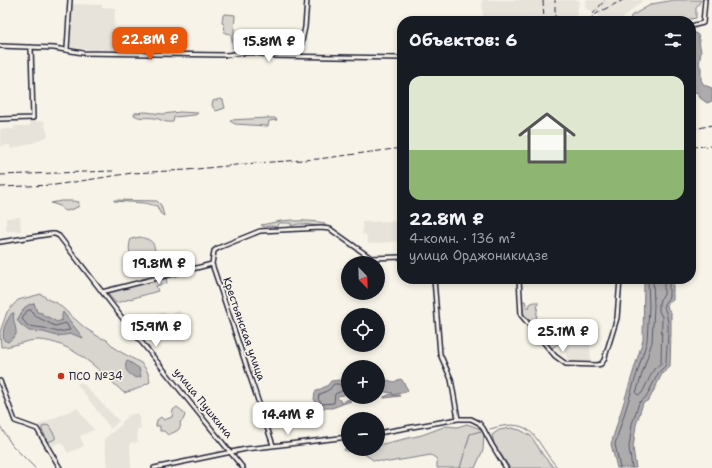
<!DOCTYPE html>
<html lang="ru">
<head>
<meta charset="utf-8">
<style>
	:root { --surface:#171b24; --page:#242831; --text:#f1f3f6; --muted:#9ea1a6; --line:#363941; --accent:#ea580c }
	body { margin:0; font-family:"Shantell Sans",sans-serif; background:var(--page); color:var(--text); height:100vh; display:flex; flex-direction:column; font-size:15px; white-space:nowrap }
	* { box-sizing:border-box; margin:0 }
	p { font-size:13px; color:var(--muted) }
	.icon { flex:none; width:22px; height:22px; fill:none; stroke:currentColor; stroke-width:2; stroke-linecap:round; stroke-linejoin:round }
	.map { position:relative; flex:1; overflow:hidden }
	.side { position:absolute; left:397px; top:16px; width:299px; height:268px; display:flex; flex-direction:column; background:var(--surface); border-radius:16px; box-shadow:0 2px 6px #0003 }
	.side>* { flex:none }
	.needle { width:26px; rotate:157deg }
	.tools { position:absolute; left:341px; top:256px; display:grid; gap:8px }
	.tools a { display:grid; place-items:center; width:44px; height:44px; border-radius:50%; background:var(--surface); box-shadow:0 2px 6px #0003; font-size:20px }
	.price { position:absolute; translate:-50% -34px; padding:0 9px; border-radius:8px; background:#fff; color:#222; font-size:13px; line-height:26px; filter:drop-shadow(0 1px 2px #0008) }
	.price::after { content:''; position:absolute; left:50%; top:24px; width:12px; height:9px; margin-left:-6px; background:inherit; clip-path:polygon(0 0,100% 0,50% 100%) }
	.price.current { background:var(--accent); color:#fff }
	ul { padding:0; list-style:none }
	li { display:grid; align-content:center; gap:8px; height:212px; padding:0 12px }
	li+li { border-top:1px solid var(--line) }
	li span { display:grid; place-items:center; height:124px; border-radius:12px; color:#555 }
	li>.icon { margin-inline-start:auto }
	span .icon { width:72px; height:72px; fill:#fffc; stroke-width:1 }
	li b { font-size:17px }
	h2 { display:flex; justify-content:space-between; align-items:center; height:48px; padding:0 12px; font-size:17px }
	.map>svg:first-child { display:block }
</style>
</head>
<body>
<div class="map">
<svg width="712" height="468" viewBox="0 0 712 468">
	<rect width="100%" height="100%" fill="#f7f3e8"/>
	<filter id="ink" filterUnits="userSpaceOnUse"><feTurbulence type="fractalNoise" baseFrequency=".025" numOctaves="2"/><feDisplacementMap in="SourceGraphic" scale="8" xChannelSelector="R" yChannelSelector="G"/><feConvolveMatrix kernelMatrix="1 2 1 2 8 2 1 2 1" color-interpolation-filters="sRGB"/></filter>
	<g filter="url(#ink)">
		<!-- built -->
		<path fill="#e7e3db" d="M 482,0 L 579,0 L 577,14 L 572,21 L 537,21 L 537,18 L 483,19 Z
			M 586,0 L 643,0 L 620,21 L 590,21 L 593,18 L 594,20 L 599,16 L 585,8 Z
			M 72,4 L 102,5 L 102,7 L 115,8 L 113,50 L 103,50 L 103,49 L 99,49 L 99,51 L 70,47 Z
			M 30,121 L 44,121 L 48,136 L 35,142 L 11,149 L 10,145 L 0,146 L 0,129 L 14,129 L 14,126 L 30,126 Z
			M 20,217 L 21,231 L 6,231 L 6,218 Z
			M 402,221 L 402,241 L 368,244 L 366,234 L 363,235 L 362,222 Z
			M 179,310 L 184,319 L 142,341 L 131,326 L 144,320 L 143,318 L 163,312 L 167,315 Z
			M 589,331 L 591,361 L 567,362 L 564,332 Z
			M 81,382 L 119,421 L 111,429 L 77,384 Z
			M 77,408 L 94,430 L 80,436 L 84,446 L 68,453 L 61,442 L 52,446 L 50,445 L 38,425 Z
			M 138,413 L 141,428 L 137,429 L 138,442 L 130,443 L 131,468 L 108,468 L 104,439 L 122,424 L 121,423 L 129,415 Z"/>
		<!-- green -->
		<path fill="#d8d5cf" stroke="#7d7c85" d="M 674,0 L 701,0 L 696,8 L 696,18 L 681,21 L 630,21 L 631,16 L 652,4 Z
			M 226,14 L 235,15 L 233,48 L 231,34 L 225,33 L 224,24 L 222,23 L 223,15 Z
			M 220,99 L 223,100 L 225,108 L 216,111 L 214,109 L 212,105 L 213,101 Z
			M 145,112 L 163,114 L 180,112 L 198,113 L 195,115 L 174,117 L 173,122 C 163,123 162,119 154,118 C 147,117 140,119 134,115 L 135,113 Z
			M 267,118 L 275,118 L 277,120 L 269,121 L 268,126 L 266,126 L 235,124 L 230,121 L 231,120 Z
			M 114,200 L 157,201 L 161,205 L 164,216 L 160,213 L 157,206 L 144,203 L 114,201 Z
			M 61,201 L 73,201 L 79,202 L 78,207 L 67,211 L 63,210 L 60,206 L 51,203 Z
			M 292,220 C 297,222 301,220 305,221 C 311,221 319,222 325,223 L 325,226 C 317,227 309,224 301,224 C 298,224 294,225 291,226 L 291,223 L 280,223 L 276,227 L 270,226 L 264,227 L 261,225 L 281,221 Z
			M 140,237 C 151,240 154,241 155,252 L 146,264 C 132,262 126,252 131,239 Z
			M 166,277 L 167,283 L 156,286 L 158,291 L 116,303 L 106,292 Z
			M 41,294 L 49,300 L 57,303 L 85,328 L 99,337 L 107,340 L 117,350 L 141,363 L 146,369 L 149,376 L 150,382 L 137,389 L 124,393 C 100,371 72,341 38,340 C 25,340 14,347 1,347 L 0,332 L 7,312 L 18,300 Z
			M 522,301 L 525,301 L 527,308 L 529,308 L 530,304 L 534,302 L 538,302 L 536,321 L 534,322 L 532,320 L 529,321 C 522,315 522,310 522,301 Z
			M 549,321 L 552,331 L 550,333 L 540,338 L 533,329 L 537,327 L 537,325 Z
			M 565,336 L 564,340 L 552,348 L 544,341 L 554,337 Z
			M 177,407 L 181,410 L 185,415 L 183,420 L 180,422 C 183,431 173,432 168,435 L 164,431 L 160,431 L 160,426 L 156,426 L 157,420 L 161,417 L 164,420 L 172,417 L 173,410 Z
			M 467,424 L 484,430 L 483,450 L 475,468 L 437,468 L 437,459 L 431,455 L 389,462 L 373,460 L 363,453 L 345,451 L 344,449 L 348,448 L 378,449 L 378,445 L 422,435 L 446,426 L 457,427 Z
			M 46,425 L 49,426 L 55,436 L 55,439 L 51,441 L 48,441 L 42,430 L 42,427 Z
			M 511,428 L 520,430 L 531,436 L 543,455 L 554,468 L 510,468 L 494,444 L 492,435 L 499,430 Z"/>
		<!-- water -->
		<path fill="#aeabad" stroke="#76747f" d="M 691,32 L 693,32 L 698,35 L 701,52 L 699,64 L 701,68 L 701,80 L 704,85 L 712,88 L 712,101 L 707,103 L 700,98 L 698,93 L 692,91 L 691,93 L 691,69 L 693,67 L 695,59 L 691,60 Z
			M 644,279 L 673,279 L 673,300 L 667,304 L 668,309 L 671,312 L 671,331 L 670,367 L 662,374 L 649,400 L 643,403 L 636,425 L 633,448 L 636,468 L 617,468 L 611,444 L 643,340 Z
			M 34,303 L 37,312 L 42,313 L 45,317 L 48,317 L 57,322 L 62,320 L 62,315 L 63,312 L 83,338 L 72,334 L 57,336 L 43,332 L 29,331 L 20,324 L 17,320 L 25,307 L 27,306 L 30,304 L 32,305 Z
			M 12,313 L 14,313 C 12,322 17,326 16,335 L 8,342 L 4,340 C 1,330 7,320 12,313 Z
			M 128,361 L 139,368 L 141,377 L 136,378 C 129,374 124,371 126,362 Z
			M 378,379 L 387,380 L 394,382 L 400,379 L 402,380 L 408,390 L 406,392 L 392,395 L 399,395 L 400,396 L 384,398 L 384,397 L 393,393 L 378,391 Z
			M 340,380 L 344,383 L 348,382 L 348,394 L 338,396 L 337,398 L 340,400 L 341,403 L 349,399 L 351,401 L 332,408 L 319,408 L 314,399 L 315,392 L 328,385 L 331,381 Z"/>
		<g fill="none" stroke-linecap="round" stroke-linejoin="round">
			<!-- shore -->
			<path stroke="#5a5969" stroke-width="1" d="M 653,279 L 654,306 L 652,342 L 636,393 L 638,395 L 642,393 L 654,369 L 661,363 L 662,317 L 659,311 L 659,304 L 660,299 L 664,295 L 664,279
				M 31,310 L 35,316 L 55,326 L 66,323 L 70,330 L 58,332 L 44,328 L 28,326 L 22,319 L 27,311 Z
				M 334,384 L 339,384 L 344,388 L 344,390 L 335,394 L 334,403 L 322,404 L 318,399 L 319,395 L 330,389 Z
				M 620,468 L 615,444 L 647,341 L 649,306 L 648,279
				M 632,468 L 629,447 L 632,424 L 639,403 L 646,397 L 659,372 L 666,365 C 666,349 670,331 667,316 C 666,312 664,309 664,304 L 669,297 L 669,279"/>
			<!-- stream -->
			<path stroke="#76747f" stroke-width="1" d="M 0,426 L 12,445 L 35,468
				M 490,429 C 536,415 533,441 558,468
				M 460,468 L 470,434 L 481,431"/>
			<!-- secondary casing -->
			<g stroke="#22223b" stroke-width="6">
				<path id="secondary" d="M 691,26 L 703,23 L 705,0
					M 0,46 L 54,48 L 83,53 L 225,55 C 243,53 252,50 270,56 L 402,58
					M 67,49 L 70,0
					M 299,56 L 305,27 L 307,0
					M 0,119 L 33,118 L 31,47
					M 0,242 L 51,234 L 55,234 L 59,236 L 130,328 L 243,468
					M 434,279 L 440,354 L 451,379 L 458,419
					M 519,279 L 521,315 L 555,356 L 566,364 L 597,365 L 601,364 L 604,360 L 617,318 L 620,279
					M 102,292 L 212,264
					M 0,381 L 15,421 L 37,429 L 60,468
					M 378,433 L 458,419 L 471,419 L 479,423 L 483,428 L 492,445 L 506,468
					M 273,445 L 212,264 L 214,251 L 218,248 L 260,231 L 321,228 L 330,229 L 371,258 L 402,257
					M 154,468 L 246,449 L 348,437"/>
			</g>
			<!-- secondary -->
			<use href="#secondary" stroke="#f7f3e8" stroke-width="3"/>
			<!-- rail -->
			<path stroke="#22223b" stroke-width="1" stroke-dasharray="6 3" stroke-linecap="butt" d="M 543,0 L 544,21
				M 593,14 L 605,0
				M 588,20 L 599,12 L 623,0
				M 555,21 L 555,0
				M 691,130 L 712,125
				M 691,147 L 712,146
				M 0,175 L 113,171
				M 0,187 L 55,185 L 132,173 L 187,170 L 256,163 L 318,159 L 402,148"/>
		</g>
	</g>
	<!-- markers -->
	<circle fill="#c8321e" stroke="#f7f3e8" stroke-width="1.5" cx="61" cy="376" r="4"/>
	<g text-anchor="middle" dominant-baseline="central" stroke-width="3.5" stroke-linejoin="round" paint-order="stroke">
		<!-- street labels -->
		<g font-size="11" fill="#22223b" stroke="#f7f3e8">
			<text transform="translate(244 329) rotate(71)">Крестьянская улица</text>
			<text transform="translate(203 403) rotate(51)">улица Пушкина</text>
		</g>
		<!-- poi labels -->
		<g font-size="11" fill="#22223b" stroke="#f7f3e8" text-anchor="start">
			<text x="69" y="376">ПСО №34</text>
		</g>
	</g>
</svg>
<div class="tools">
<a><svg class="needle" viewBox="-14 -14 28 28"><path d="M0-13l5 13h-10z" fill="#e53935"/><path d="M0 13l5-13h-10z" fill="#9ea1a6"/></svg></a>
<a><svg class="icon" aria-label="locate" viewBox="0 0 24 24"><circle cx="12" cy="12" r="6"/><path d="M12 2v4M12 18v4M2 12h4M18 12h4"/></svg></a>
<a>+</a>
<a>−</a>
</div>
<b class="price current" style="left:150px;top:61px">22.8M ₽</b>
<b class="price" style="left:269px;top:63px">15.8M ₽</b>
<b class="price" style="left:159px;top:285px">19.8M ₽</b>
<b class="price" style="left:156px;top:348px">15.9M ₽</b>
<b class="price" style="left:563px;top:353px">25.1M ₽</b>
<b class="price" style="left:288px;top:436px">14.4M ₽</b>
<section class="side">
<h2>Объектов: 6<svg class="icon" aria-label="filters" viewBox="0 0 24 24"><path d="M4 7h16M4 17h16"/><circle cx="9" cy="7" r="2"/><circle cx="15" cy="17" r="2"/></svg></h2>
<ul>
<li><span style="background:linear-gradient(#dfe7d0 60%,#8fb573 0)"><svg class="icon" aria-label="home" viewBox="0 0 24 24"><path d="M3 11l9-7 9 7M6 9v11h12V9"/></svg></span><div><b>22.8M ₽</b><p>4-комн. · 136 m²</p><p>улица Орджоникидзе</p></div></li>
</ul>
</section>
</div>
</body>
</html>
